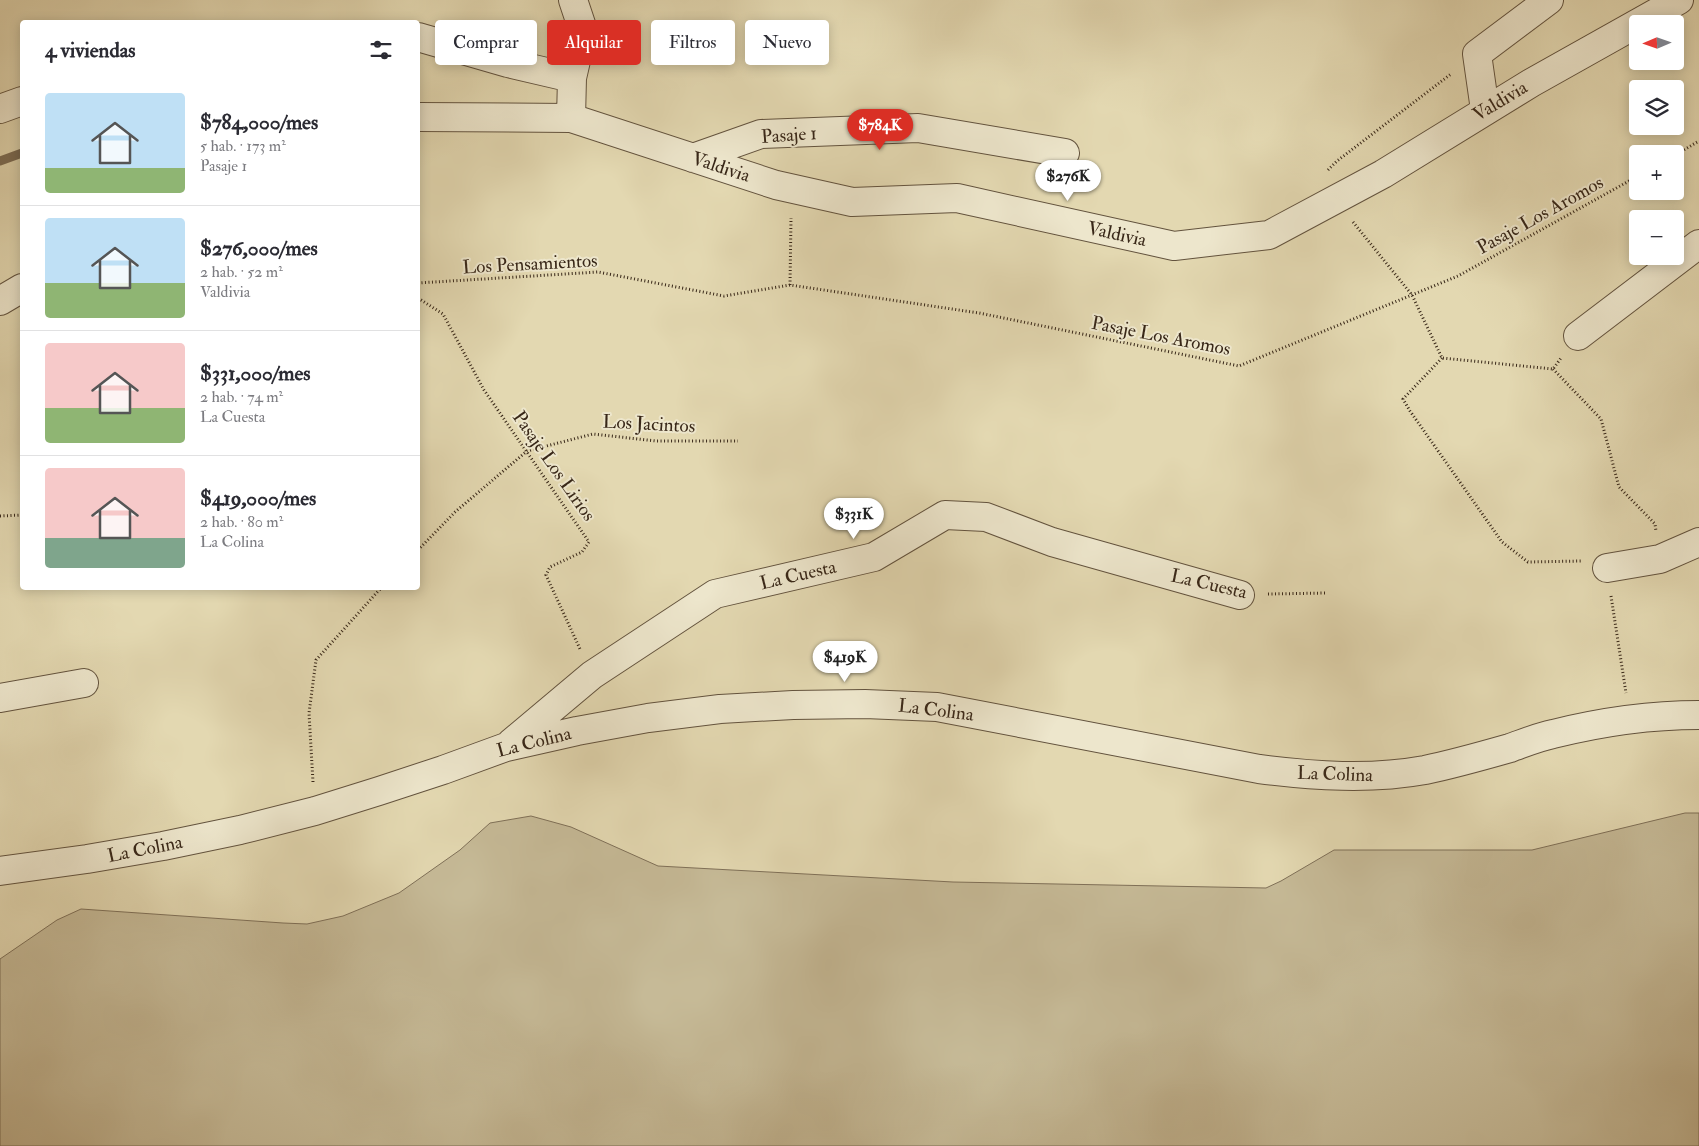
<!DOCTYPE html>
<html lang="es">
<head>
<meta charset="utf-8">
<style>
	:root { --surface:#fff; --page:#f7f7f7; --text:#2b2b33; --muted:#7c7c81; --line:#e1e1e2; --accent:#d93025 }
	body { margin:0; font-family:"IM FELL Double Pica",serif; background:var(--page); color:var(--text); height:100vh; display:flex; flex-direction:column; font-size:19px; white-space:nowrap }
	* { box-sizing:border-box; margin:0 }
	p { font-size:16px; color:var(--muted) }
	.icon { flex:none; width:28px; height:28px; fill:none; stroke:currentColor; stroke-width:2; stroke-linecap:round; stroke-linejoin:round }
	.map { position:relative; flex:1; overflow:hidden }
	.details { position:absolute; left:20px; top:20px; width:400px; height:570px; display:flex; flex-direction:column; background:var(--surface); border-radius:5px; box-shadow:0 2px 12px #0003 }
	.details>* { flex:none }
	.hud { position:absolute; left:435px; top:20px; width:475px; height:45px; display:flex; gap:10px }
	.needle { width:32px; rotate:268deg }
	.controls { position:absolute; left:1629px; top:15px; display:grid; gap:10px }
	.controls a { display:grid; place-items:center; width:55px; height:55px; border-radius:5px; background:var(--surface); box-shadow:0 2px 12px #0003; font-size:25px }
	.price { position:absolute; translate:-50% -42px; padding:0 11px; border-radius:18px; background:#fff; color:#222; font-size:16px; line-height:32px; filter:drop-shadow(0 1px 2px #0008) }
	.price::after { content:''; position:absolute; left:50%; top:30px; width:15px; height:11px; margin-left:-8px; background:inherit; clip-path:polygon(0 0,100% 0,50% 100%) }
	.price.on { background:var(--accent); color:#fff }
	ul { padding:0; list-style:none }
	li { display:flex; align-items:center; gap:15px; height:125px; padding:0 25px }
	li+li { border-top:1px solid var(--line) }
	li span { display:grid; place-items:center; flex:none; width:140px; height:100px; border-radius:5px; color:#555 }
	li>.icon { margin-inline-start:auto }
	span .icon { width:60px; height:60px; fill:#fffc; stroke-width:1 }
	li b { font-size:21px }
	h2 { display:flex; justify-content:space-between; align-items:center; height:60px; padding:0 25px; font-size:21px }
	.tag { padding:0 18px; border-radius:5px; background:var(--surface); box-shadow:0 2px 12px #0003; font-size:18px; line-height:45px }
	.tag.on { background:var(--accent); color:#fff }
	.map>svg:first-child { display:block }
</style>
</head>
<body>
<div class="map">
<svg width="1699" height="1146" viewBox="0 0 1699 1146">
	<rect width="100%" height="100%" fill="#e3d8b1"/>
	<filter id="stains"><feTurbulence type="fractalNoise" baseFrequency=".004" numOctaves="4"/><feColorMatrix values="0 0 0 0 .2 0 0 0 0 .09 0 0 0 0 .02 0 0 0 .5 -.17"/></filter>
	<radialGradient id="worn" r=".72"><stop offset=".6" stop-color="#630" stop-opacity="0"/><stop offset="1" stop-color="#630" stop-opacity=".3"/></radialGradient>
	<!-- green -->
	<path fill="#c6ba97" stroke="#7f7058" d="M 1685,813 L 1699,813 L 1699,1146 L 0,1146 L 0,959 L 57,920 L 81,909 L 283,923 L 307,924 L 343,916 L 399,893 L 460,850 L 490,823 L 531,816 L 571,827 L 658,866 L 953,882 L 1266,888 L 1281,881 L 1334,850 L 1532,850 Z"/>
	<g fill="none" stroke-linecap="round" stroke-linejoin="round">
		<!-- stream -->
		<path stroke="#7c6d55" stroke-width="9" d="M 0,161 L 22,153"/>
		<!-- minor casing -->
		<g stroke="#63533e" stroke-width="30">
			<path id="minor" d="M 418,37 L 508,63 L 572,78
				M 0,109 L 22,101
				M 1485,110 L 1477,54 L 1549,0
				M 418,117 L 571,118 L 776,185 L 852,202 L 957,198 L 1174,246 L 1269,235 L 1383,174 L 1531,83 L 1679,0
				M 571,118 L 572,78 L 583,30 L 573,0
				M 693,158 L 761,134 L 918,128 L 1065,153
				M 0,301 L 22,288
				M 1578,336 L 1699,244
				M 1607,568 L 1660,559 L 1699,542
				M 0,698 L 84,683
				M 511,743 L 592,675 L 715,594 L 874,557 L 945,515 L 986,517 L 1052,542 L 1240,595
				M 0,871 L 87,859 L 163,846 L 240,830 L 315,811 L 379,791 L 443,770 L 506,747 L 577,731 L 648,718 L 720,709 L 793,705 L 865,704 L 937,707 L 1259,769 C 1314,776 1370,780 1425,770 C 1454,764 1482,756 1510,748 C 1524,743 1538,737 1553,734 C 1601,722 1649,715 1699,715"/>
		</g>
		<!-- path -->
		<path stroke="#382718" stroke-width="3" stroke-dasharray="1 2.5" stroke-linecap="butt" d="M 1675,155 L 1699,141
			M 1328,170 L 1337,161 L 1451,74
			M 1353,222 L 1412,295 L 1442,358 L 1553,369 L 1561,358
			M 418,283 L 598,272 L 724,296 L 790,285 L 979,313 L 1239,366 L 1458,276 L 1638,176
			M 790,285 L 791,218
			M 418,298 L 443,314 L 484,390 L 589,542 L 582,552 L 550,567 L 546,575 L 580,649
			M 1442,358 L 1403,399 L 1410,411 L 1502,542 L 1528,562 L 1582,561
			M 1553,369 L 1601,419 L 1619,487 L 1655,524 L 1656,531
			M 0,516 L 22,515
			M 418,550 L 455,512 L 527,451 L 593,434 L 656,441 L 738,441
			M 1268,594 L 1327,593
			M 1611,596 L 1626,693
			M 313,782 L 309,713 L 316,660 L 381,588"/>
		<!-- minor -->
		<use href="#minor" stroke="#ede6cc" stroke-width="28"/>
	</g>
	<g text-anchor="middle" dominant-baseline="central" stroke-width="4" stroke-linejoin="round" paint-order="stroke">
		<!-- street labels -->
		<g font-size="19" fill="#382718" stroke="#ede6cc">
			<text transform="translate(1500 101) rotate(-31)">Valdivia</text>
			<text transform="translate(789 135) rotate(-4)">Pasaje 1</text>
			<text transform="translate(721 167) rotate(18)">Valdivia</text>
			<text transform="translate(1540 215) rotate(-29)">Pasaje Los Aromos</text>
			<text transform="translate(1117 234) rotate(12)">Valdivia</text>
			<text transform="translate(530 264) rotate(-3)">Los Pensamientos</text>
			<text transform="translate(1161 336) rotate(11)">Pasaje Los Aromos</text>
			<text transform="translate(649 424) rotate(3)">Los Jacintos</text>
			<text transform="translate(554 466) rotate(55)">Pasaje Los Lirios</text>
			<text transform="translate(798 575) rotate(-13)">La Cuesta</text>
			<text transform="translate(1209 584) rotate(13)">La Cuesta</text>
			<text transform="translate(936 710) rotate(7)">La Colina</text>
			<text transform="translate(534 742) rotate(-14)">La Colina</text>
			<text transform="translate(1335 774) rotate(2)">La Colina</text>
			<text transform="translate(145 849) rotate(-11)">La Colina</text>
		</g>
	</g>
	<rect width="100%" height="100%" filter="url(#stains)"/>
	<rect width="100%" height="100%" fill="url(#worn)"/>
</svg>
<div class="controls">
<a><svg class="needle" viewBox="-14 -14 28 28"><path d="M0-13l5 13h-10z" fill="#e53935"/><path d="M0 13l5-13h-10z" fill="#7c7c81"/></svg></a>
<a><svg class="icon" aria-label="layers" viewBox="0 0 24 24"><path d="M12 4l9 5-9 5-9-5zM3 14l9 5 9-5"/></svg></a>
<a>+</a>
<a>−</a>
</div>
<b class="price on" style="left:880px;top:151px">$784K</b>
<b class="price" style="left:1068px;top:202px">$276K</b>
<b class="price" style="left:854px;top:540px">$331K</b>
<b class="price" style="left:845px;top:683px">$419K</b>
<div class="hud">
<a class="tag">Comprar</a>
<a class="tag on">Alquilar</a>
<a class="tag">Filtros</a>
<a class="tag">Nuevo</a>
</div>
<section class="details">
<h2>4 viviendas<svg class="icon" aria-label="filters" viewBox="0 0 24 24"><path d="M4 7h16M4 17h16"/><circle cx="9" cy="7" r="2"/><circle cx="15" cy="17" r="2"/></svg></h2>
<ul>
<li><span style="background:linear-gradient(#bfe0f5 75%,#8fb573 0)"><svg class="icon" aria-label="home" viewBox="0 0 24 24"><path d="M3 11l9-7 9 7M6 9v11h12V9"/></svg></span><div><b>$784,000/mes</b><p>5 hab. · 173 m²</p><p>Pasaje 1</p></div></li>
<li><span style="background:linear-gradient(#bfe0f5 65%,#8fb573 0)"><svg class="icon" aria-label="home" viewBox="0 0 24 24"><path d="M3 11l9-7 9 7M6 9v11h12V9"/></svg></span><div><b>$276,000/mes</b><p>2 hab. · 52 m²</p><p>Valdivia</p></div></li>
<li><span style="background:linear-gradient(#f6c9c9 65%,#8fb573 0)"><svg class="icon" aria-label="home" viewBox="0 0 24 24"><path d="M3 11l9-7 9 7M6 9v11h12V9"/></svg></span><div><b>$331,000/mes</b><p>2 hab. · 74 m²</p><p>La Cuesta</p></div></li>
<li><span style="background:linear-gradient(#f6c9c9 70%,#7fa58c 0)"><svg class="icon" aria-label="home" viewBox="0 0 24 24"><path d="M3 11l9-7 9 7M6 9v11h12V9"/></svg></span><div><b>$419,000/mes</b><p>2 hab. · 80 m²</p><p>La Colina</p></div></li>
</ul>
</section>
</div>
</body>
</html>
